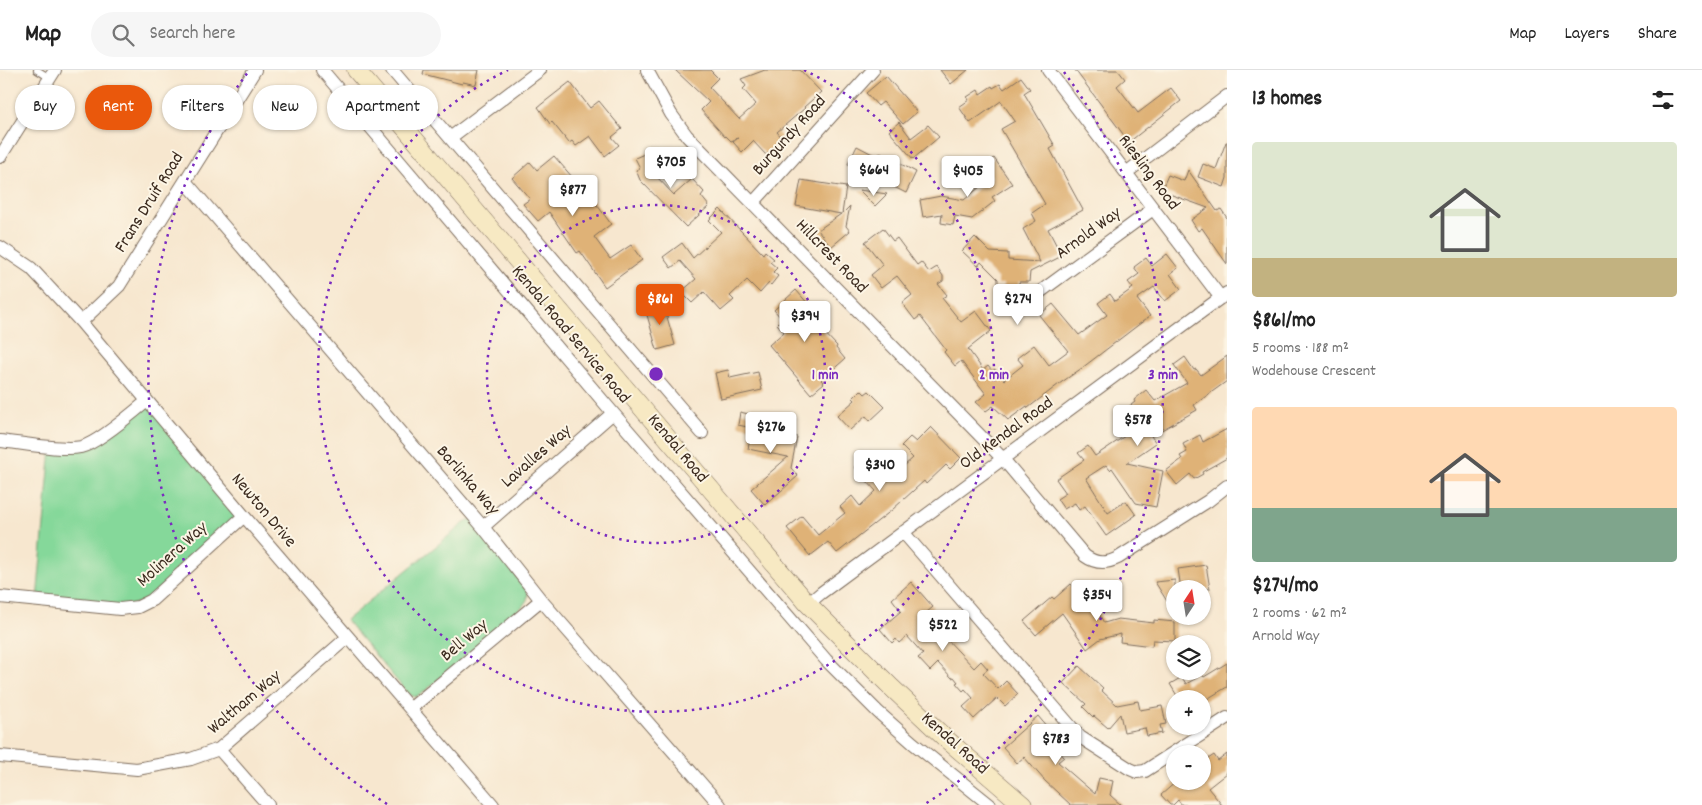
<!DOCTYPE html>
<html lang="en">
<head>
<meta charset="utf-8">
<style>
	:root { --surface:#fff; --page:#f6f6f6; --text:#222; --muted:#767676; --line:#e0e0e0; --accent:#ea580c }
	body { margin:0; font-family:Dekko,sans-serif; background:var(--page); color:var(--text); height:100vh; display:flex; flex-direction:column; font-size:19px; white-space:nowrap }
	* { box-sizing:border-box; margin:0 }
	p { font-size:16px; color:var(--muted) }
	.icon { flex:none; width:28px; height:28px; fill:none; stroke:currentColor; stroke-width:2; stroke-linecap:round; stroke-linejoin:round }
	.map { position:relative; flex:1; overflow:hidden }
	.side { display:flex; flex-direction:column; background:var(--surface); width:475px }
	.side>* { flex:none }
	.top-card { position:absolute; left:15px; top:15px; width:475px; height:45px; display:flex; gap:10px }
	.needle { width:32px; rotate:12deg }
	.controls { position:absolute; left:1166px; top:510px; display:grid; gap:10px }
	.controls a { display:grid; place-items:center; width:45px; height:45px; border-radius:50%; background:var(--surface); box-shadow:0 1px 4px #0004; font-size:25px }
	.price { position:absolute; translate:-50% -42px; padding:0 11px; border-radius:5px; background:#fff; color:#222; font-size:16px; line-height:32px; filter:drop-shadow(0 1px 2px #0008) }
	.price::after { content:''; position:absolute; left:50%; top:30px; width:15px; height:11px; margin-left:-8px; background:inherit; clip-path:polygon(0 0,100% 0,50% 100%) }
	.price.selected { background:var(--accent); color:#fff }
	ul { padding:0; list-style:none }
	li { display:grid; align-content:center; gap:10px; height:265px; padding:0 25px }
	li span { display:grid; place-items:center; height:155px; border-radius:5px; color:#555 }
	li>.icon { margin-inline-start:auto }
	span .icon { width:90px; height:90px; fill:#fffc; stroke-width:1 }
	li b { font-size:21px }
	h2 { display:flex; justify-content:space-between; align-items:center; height:60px; padding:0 25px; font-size:21px }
	.tag { padding:0 18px; border-radius:22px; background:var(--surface); box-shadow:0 1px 4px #0004; font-size:18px; line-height:45px }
	.tag.selected { background:var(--accent); color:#fff }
	header { display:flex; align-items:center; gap:30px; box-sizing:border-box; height:70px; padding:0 25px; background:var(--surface); border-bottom:1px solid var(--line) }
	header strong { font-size:24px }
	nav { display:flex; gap:28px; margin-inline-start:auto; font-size:18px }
	.search { width:350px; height:45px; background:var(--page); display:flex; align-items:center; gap:12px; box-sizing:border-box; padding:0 18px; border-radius:28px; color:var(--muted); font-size:19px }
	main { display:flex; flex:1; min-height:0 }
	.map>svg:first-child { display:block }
</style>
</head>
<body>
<header>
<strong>Map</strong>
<div class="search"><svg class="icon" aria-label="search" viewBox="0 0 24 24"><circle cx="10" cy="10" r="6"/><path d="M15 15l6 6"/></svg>Search here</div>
<nav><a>Map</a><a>Layers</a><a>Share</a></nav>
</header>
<main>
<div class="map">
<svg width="1227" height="735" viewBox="0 0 1227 735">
	<rect width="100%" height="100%" fill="#fcf5e5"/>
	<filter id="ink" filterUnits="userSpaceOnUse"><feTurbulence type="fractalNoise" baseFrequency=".02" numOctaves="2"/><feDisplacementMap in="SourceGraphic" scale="10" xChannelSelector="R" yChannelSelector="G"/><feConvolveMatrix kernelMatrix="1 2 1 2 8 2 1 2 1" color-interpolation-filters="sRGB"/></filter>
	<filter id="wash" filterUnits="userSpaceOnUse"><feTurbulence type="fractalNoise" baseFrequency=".0096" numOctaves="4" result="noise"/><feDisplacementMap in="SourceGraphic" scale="20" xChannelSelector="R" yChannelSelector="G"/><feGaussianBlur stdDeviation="1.12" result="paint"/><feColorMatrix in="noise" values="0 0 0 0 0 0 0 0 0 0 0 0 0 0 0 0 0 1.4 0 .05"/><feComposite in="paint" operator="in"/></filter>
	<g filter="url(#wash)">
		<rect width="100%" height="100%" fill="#f7e7cf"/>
		<!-- green -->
		<path fill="#85d89a" stroke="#60815c" d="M 147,332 L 244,445 L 145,531 L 120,538 L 37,530 L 51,378 L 76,380 Z
			M 476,449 L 528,522 L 527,530 L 522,537 L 424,622 L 415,627 L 409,625 L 346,550 L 468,450 Z"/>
		<g id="blocks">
			<!-- building -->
			<path fill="#dfb277" d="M 424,0 L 479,0 L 476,15 L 463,12 L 462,14 L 423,4 Z
				M 675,0 L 710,0 L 718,8 L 709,17 L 739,49 L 756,34 L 743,19 L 746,16 L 741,9 L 765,0 L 800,0 L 821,22 L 804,37 L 805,38 L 777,62 L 783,69 L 766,85 L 753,71 L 742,82 L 733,72 L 738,68 L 731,71 L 726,66 L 725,67 L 701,40 L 709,32 Z
				M 940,0 L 968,0 L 951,14 Z
				M 1075,0 L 1118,0 L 1125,9 L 1117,16 L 1138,43 L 1171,18 L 1181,31 L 1129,72 Z
				M 886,6 L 917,42 L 903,54 L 883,32 L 878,36 L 866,23 Z
				M 1021,7 L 1030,19 L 1024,23 L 1055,76 L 1050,79 L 1083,140 L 1048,159 L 1062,186 L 1030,202 L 1029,212 L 1019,212 L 1018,225 L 1003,225 L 1003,214 L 998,214 L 998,209 L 981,192 L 978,196 L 962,181 L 975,167 L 990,182 L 1008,183 L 1008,190 L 1040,192 L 1023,159 L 1036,151 L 1032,143 L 1045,134 L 1001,59 L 1015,51 L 1001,31 L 970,53 L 959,37 L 969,30 L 967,27 L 978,20 L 980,24 L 992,16 L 993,18 L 1000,14 L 1004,19 Z
				M 570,12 L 590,38 L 599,31 L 622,59 L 612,67 L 619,75 L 605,86 L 590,66 L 576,76 L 572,71 L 569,73 L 552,52 L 550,54 L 538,37 Z
				M 899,52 L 911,68 L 928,55 L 939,67 L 913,89 L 889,61 Z
				M 1226,72 L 1227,72 L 1227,108 L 1224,117 L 1198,107 L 1203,94 L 1216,99 Z
				M 857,76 L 878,87 L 880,83 L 916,102 L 906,123 L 848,94 Z
				M 658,78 L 669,100 L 656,106 L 674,125 L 692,109 L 704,122 L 701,126 L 709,136 L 686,157 L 640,110 L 636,100 L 640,98 L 635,88 Z
				M 554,86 L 573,108 L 571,110 L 572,111 L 567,115 L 570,119 L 576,116 L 588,131 L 592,128 L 611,154 L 594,167 L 610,189 L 631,175 L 642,190 L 605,217 L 580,181 L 577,183 L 549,142 L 538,151 L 523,134 L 530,129 L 512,108 L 530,92 L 537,100 Z
				M 994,88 L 1012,114 L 992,127 L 995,131 L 972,149 L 955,146 L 953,155 L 941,153 L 942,144 L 923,147 L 920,130 L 941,126 L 964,130 L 992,107 L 983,95 Z
				M 1188,100 L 1217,141 L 1221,139 L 1227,148 L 1227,194 L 1202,158 L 1198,161 L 1191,150 L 1208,138 L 1161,121 L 1168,105 L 1184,111 Z
				M 801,110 L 846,117 L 842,144 L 850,136 L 846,156 L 850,161 L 831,177 L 818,160 L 841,144 L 796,136 Z
				M 859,120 L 887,124 L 875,136 Z
				M 720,139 L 763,184 L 765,181 L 774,189 L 770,192 L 777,198 L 773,202 L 778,206 L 771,215 L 769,213 L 760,223 L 747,210 L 730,226 L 734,230 L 721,241 L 704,222 L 692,233 L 681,222 L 696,209 L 680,191 L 671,198 L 663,187 L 682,173 L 693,188 L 721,162 L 709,150 Z
				M 883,158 L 893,171 L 897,168 L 917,195 L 921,192 L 929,202 L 937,197 L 943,206 L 943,211 L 938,214 L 947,225 L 942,228 L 961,252 L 976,241 L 991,261 L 968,279 L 983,300 L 988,296 L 992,301 L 995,299 L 1004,310 L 1023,295 L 1017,288 L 1034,275 L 1049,295 L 1068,281 L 1039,245 L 1053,234 L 1079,265 L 1107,245 L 1098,233 L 1110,224 L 1115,231 L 1133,218 L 1128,212 L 1139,204 L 1134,197 L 1146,188 L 1152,196 L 1167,184 L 1178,198 L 1170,204 L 1181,219 L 1165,231 L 1154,217 L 1137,229 L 1150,246 L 1082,298 L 1059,314 L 1028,338 L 1027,336 L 1008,350 L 993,336 L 986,341 L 976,332 L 986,324 L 961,291 L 955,296 L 944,282 L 946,280 L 920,246 L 915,250 L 902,233 L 912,225 L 897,206 L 881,218 L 871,205 L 883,195 L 865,172 Z
				M 796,220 L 824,252 L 819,257 L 837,276 L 836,278 L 845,289 L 821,310 L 824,313 L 811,324 L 769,275 L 784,262 L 777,254 L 782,249 L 774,240 Z
				M 663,233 L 675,275 L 657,280 L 645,238 Z
				M 1227,286 L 1227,311 L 1194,335 L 1197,340 L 1151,366 L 1156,373 L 1127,393 L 1163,401 L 1156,437 L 1136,433 L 1112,398 L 1110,400 L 1106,395 L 1086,408 L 1108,443 L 1126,431 L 1136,445 L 1106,466 L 1085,436 L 1079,440 L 1075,433 L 1064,439 L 1057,429 L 1066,423 L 1056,409 L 1084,390 L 1078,383 L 1088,376 L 1095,386 L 1131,362 L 1118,345 L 1135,332 L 1134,330 L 1146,320 L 1155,331 L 1187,313 L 1174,295 L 1185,287 L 1194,300 L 1196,299 L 1201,305 Z
				M 728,300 L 730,308 L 758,302 L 762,320 L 721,329 L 715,303 Z
				M 861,320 L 865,324 L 869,321 L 885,337 L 870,351 L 866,346 L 850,360 L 837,346 L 855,330 L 853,328 Z
				M 740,342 L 769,349 L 768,353 L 789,357 L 788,365 L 797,367 L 791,398 L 798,406 L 765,435 L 751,419 L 788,387 L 748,379 L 752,358 L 738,355 Z
				M 931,357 L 961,388 L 950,399 L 946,395 L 926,414 L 924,411 L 892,440 L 837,483 L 828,472 L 810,486 L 787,458 L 802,446 L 818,465 L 845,443 L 840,437 L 852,426 L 860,436 L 876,421 L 854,397 L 871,381 L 894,405 L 913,388 L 901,376 L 910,367 L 916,372 Z
				M 1227,359 L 1227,388 L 1202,402 L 1203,404 L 1194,409 L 1190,404 L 1177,415 L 1166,401 L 1182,389 L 1180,386 L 1187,382 L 1183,374 L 1200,365 L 1203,372 Z
				M 1206,495 L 1210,519 L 1181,519 L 1178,499 Z
				M 1175,510 L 1175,544 L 1155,512 Z
				M 911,512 L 933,537 L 920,548 L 939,569 L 943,565 L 974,598 L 981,591 L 988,599 L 983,603 L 998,619 L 1006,611 L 1018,624 L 1005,636 L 997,628 L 974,649 L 963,637 L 973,628 L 965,619 L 963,621 L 956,613 L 958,612 L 954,607 L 952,608 L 938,593 L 930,601 L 918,588 L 923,584 L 907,566 L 899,573 L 896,569 L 892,573 L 880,559 L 901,541 L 892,529 Z
				M 1071,514 L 1095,541 L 1097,540 L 1104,553 L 1118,549 L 1154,553 L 1154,550 L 1175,552 L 1175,571 L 1153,570 L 1152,576 L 1120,572 L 1121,564 L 1100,569 L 1087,579 L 1062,543 L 1036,565 L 1024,551 L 1052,527 L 1054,529 Z
				M 1227,593 L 1227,617 L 1207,629 L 1179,629 L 1170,614 L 1182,607 L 1186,614 L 1202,605 L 1204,607 Z
				M 1079,596 L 1103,618 L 1101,620 L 1117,635 L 1138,631 L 1140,640 L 1162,636 L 1166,654 L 1160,655 L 1162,663 L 1147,666 L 1145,658 L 1124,662 L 1120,644 L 1108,658 L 1094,646 L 1093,647 L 1083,637 L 1086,634 L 1063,613 Z
				M 1038,646 L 1061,674 L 1056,678 L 1064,687 L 1058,692 L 1095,724 L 1099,708 L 1113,711 L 1110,725 L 1121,735 L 1071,735 L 1045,711 L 1024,687 L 1017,693 L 1003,677 Z
				M 1227,684 L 1227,703 L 1208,718 L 1222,735 L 1182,735 L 1178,730 L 1173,735 L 1170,735 L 1161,725 L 1177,711 L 1202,711 L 1202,693 L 1214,685 L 1218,691 Z"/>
		</g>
	</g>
	<g filter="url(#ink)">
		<use href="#blocks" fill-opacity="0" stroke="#7d6c5c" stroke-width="1"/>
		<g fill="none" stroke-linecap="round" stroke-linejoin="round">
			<!-- service casing -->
			<g stroke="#7d6c5c" stroke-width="8">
				<path id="service" d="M 37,0 L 50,8"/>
			</g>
			<!-- minor casing -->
			<g stroke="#7d6c5c" stroke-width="14">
				<path id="minor" d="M 322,0 L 613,343 L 826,590 L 878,642 L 913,673 L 990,735
					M 392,0 L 702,363
					M 647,0 L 671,44 L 687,66 L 1003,389 L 1085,486 C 1096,494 1106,494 1118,488 L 1208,431 L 1227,416
					M 1048,0 L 1221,228
					M 450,68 L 540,0
					M 0,87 L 55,0
					M 1126,103 L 1227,26
					M 185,111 L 483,457 L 541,530 L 720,735
					M 753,133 L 873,0
					M 0,177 L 31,198 L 81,252 L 244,446 L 493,735
					M 1020,233 L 1029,230 L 1153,139
					M 81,252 L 119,216 L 255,0
					M 0,371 C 21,373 62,381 81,377 C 96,374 134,342 147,331
					M 483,457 L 613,343
					M 903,462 L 1080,667 L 1130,699 L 1137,702 L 1145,701 L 1227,648
					M 0,527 L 120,539 L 138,537 L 152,530 L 244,446
					M 808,534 L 821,523 L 1227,223
					M 411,638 L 541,530
					M 219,679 L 268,735
					M 0,686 L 137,699 L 191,689 L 219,679 L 348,567"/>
			</g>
			<!-- secondary casing -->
			<g stroke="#7d6c5c" stroke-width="19">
				<path id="secondary" d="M 356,0 L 808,534 L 891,617 L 945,668 L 1023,735"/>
			</g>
			<!-- service -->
			<use href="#service" stroke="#fff" stroke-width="6"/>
			<!-- minor -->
			<use href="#minor" stroke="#fff" stroke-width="12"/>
			<!-- secondary -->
			<use href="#secondary" stroke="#f7e9c3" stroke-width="18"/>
		</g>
	</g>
	<!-- distance rings -->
	<g fill="none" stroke="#7b2cbf" stroke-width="2.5" stroke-dasharray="2.5 5">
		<circle cx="656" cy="304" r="169"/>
		<path d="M804 0A338 338 0 1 1 508 0"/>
		<path d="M387 734A507 507 0 0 1 248 2M1064 2A507 507 0 0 1 925 734"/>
	</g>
	<g text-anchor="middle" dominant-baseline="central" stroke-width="4" stroke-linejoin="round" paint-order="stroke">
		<!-- street labels -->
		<g font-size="18" fill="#3b2a1e" stroke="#fcf5e5">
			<text transform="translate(790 66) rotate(-48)">Burgundy Road</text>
			<text transform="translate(1148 103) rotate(53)">Riesling Road</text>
			<text transform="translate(150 133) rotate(-58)">Frans Druif Road</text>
			<text transform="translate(1089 164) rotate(-36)">Arnold Way</text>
			<text transform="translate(831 187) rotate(46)">Hillcrest Road</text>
			<text transform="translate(570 265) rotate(50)">Kendal Road Service Road</text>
			<text transform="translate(1007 364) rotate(-36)">Old Kendal Road</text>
			<text transform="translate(677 379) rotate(50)">Kendal Road</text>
			<text transform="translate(537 387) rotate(-41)">Lavalles Way</text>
			<text transform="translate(467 411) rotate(49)">Barlinka Way</text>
			<text transform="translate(263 441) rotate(50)">Newton Drive</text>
			<text transform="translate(173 485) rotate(-42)">Molinera Way</text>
			<text transform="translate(465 571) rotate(-40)">Bell Way</text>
			<text transform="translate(245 633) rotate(-40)">Waltham Way</text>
			<text transform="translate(954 674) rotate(42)">Kendal Road</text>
		</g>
	</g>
	<circle cx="656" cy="304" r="8" fill="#7b2cbf" stroke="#fcf5e5" stroke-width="2.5"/>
	<g font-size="15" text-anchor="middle" font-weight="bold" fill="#7b2cbf" stroke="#fcf5e5" stroke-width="4" stroke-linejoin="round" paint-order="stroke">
		<text x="825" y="309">1 min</text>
		<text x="994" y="309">2 min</text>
		<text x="1163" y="309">3 min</text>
	</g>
</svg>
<div class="controls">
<a><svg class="needle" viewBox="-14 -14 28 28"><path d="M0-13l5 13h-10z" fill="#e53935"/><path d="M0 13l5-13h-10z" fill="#767676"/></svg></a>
<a><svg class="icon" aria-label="layers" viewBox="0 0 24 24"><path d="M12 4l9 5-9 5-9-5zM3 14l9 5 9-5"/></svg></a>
<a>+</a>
<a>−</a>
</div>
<b class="price" style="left:671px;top:119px">$705</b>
<b class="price" style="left:874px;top:127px">$664</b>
<b class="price" style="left:968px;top:128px">$405</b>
<b class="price" style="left:573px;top:147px">$877</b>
<b class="price selected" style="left:660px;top:256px">$861</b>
<b class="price" style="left:1018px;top:256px">$274</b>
<b class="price" style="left:805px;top:273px">$394</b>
<b class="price" style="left:1138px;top:377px">$578</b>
<b class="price" style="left:771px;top:384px">$276</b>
<b class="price" style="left:880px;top:422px">$340</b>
<b class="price" style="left:1097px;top:552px">$354</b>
<b class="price" style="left:943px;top:582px">$522</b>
<b class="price" style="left:1056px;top:696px">$783</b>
<div class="top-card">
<a class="tag">Buy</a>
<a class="tag selected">Rent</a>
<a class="tag">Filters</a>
<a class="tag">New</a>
<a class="tag">Apartment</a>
</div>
</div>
<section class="side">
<h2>13 homes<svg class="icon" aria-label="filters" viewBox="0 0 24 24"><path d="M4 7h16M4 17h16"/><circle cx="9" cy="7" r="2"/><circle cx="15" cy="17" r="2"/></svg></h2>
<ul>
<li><span style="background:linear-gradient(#dfe7d0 75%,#c2b280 0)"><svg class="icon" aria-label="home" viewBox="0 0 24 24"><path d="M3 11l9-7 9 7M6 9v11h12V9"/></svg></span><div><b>$861/mo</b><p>5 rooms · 188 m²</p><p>Wodehouse Crescent</p></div></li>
<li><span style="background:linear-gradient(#ffd9b3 65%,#7fa58c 0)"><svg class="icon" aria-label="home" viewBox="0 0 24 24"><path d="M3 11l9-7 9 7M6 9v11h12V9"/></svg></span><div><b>$274/mo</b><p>2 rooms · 62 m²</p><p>Arnold Way</p></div></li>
</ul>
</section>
</main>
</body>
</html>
